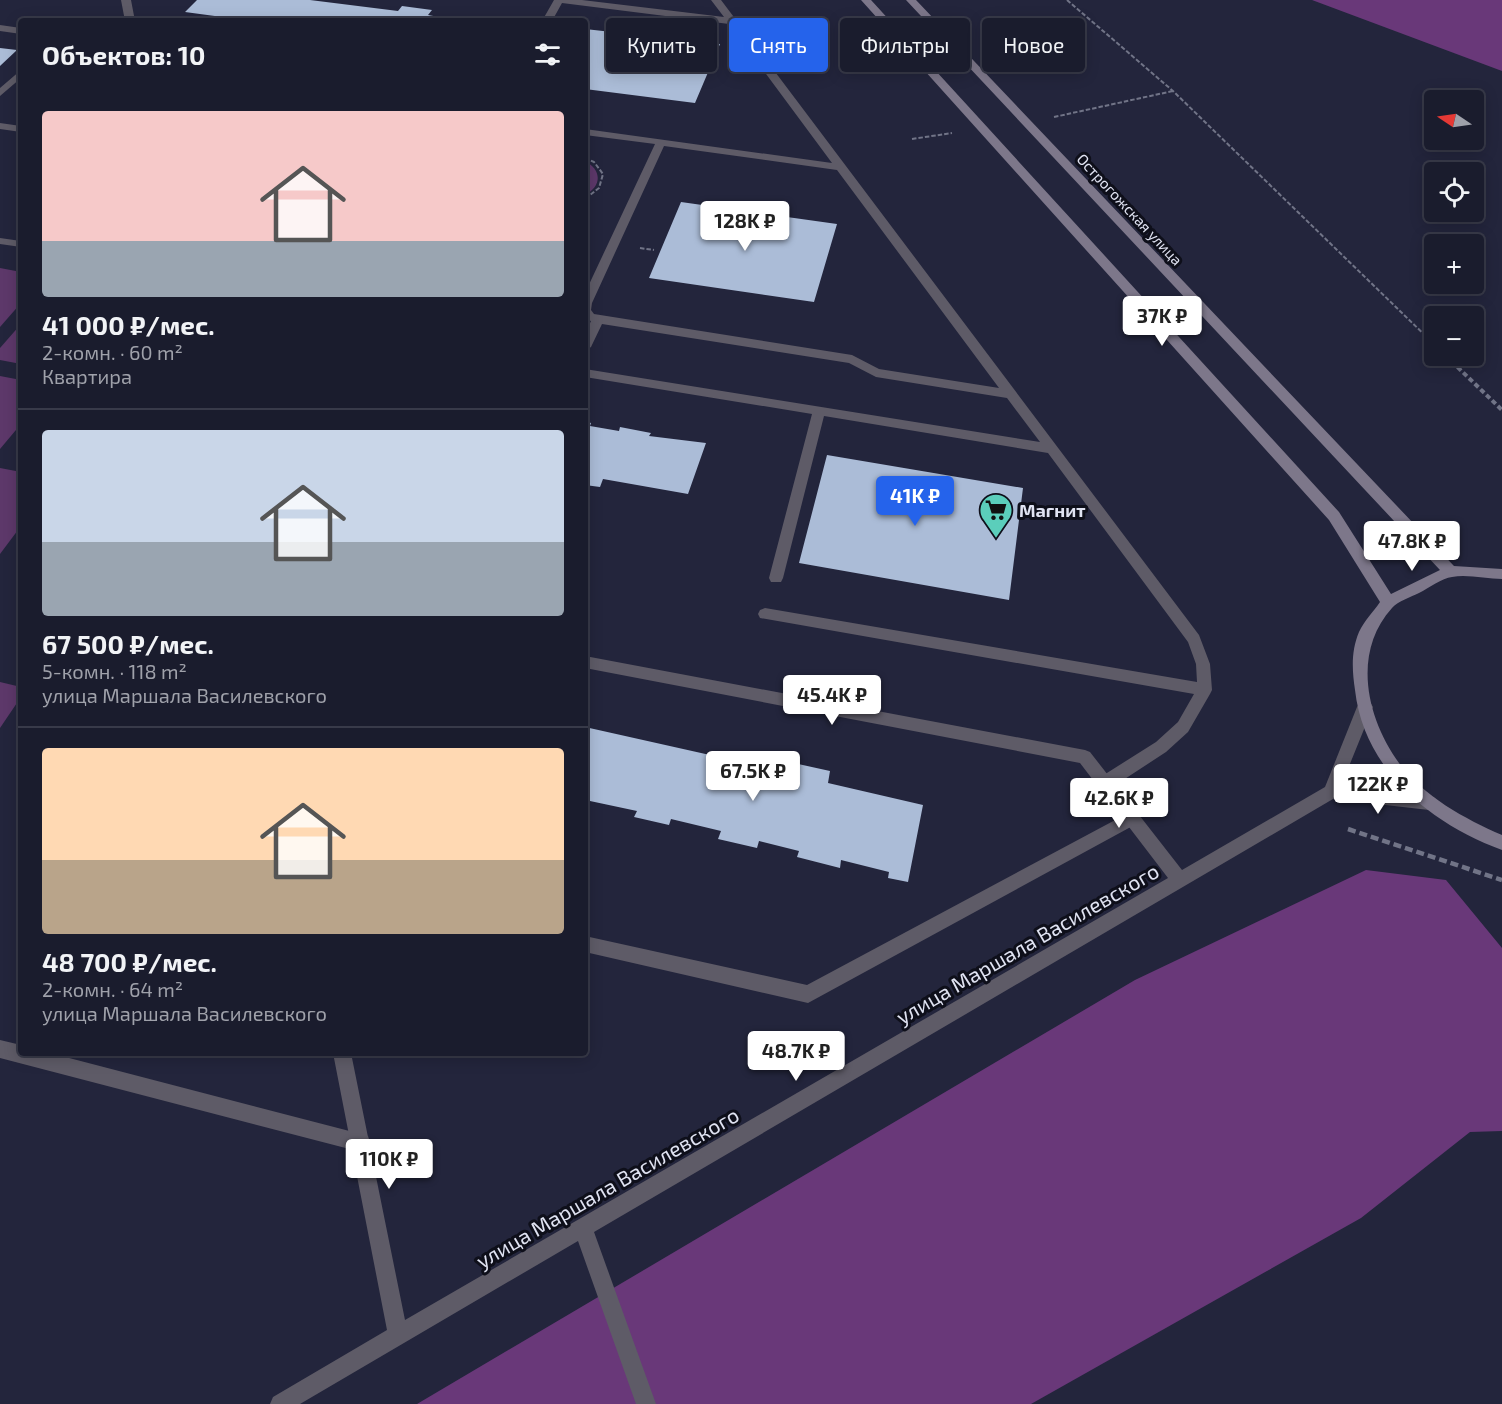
<!DOCTYPE html>
<html lang="ru">
<head>
<meta charset="utf-8">
<style>
	:root { --surface:#1a1c2d; --page:#232535; --text:#f1f3f6; --muted:#9fa1aa; --line:#383a49; --accent:#2563eb }
	body { margin:0; font-family:"Exo 2",sans-serif; background:var(--page); color:var(--text); height:100vh; display:flex; flex-direction:column; font-size:22px; white-space:nowrap }
	* { box-sizing:border-box; margin:0 }
	p { font-size:20px; color:var(--muted) }
	.icon { flex:none; width:33px; height:33px; fill:none; stroke:currentColor; stroke-width:2; stroke-linecap:round; stroke-linejoin:round }
	.map { position:relative; flex:1; overflow:hidden }
	.panel { position:absolute; left:18px; top:18px; width:570px; height:1038px; display:flex; flex-direction:column; background:var(--surface); border-radius:6px; box-shadow:0 3px 15px #0003,0 0 0 2px var(--line) }
	.panel>* { flex:none }
	.hud { position:absolute; left:606px; top:18px; width:570px; height:54px; display:flex; gap:12px }
	.needle { width:39px; rotate:283deg }
	.buttons { position:absolute; left:1424px; top:90px; display:grid; gap:12px }
	.buttons a { display:grid; place-items:center; width:60px; height:60px; border-radius:6px; background:var(--surface); box-shadow:0 3px 15px #0003,0 0 0 2px var(--line); font-size:30px }
	.price { position:absolute; translate:-50% -51px; padding:0 14px; border-radius:6px; background:#fff; color:#222; font-size:20px; line-height:39px; filter:drop-shadow(0 2px 3px #0008) }
	.price::after { content:''; position:absolute; left:50%; top:36px; width:18px; height:14px; margin-left:-9px; background:inherit; clip-path:polygon(0 0,100% 0,50% 100%) }
	.price.active { background:var(--accent); color:#fff }
	ul { padding:0; list-style:none }
	li { display:grid; align-content:center; gap:12px; height:318px; padding:0 24px }
	li+li { border-top:2px solid var(--line) }
	li span { display:grid; place-items:center; height:186px; border-radius:6px; color:#555 }
	li>.icon { margin-inline-start:auto }
	span .icon { width:108px; height:108px; fill:#fffc; stroke-width:1 }
	li b { font-size:26px }
	h2 { display:flex; justify-content:space-between; align-items:center; height:72px; padding:0 24px; font-size:26px }
	.pill { padding:0 21px; border-radius:6px; background:var(--surface); box-shadow:0 3px 15px #0003,0 0 0 2px var(--line); font-size:21px; line-height:54px }
	.pill.active { background:var(--accent); color:#fff }
	.map>svg:first-child { display:block }
</style>
</head>
<body>
<div class="map">
<svg width="1502" height="1404" viewBox="0 0 1502 1404">
	<rect width="100%" height="100%" fill="#23253c"/>
	<!-- green -->
	<path fill="#5d386a" d="M 585,161 C 602,170 602,186 585,195 Z
		M 0,268 L 21,272 L 21,303 L 0,327 Z
		M 21,324 L 21,364 L 0,360 L 0,348 Z
		M 0,376 L 21,380 L 21,424 L 0,449 Z
		M 0,468 L 21,472 L 21,526 L 0,554 Z
		M 0,682 L 21,687 L 21,697 L 0,728 Z"/>
	<!-- forest -->
	<path fill="#693879" d="M 1312,0 L 1502,0 L 1502,71 Z
		M 1366,870 L 1446,880 L 1502,948 L 1502,1131 L 1470,1132 L 1361,1218 L 1031,1404 L 417,1404 L 1135,980 Z"/>
	<!-- building -->
	<path fill="#abbcd7" d="M 197,0 L 310,0 L 398,11 L 402,6 L 432,10 L 428,15 L 460,21 L 252,21 L 185,12 Z
		M 585,29 L 720,44 L 695,103 L 585,89 Z
		M 0,48 L 17,50 L 0,66 Z
		M 681,202 L 837,224 L 814,302 L 649,278 Z
		M 585,421 L 591,423 L 590,426 L 619,431 L 620,427 L 651,433 L 649,436 L 706,443 L 688,494 L 603,479 L 600,487 L 585,485 Z
		M 827,455 L 1023,488 L 1009,600 L 799,563 Z
		M 585,727 L 768,768 L 771,758 L 830,771 L 828,783 L 923,805 L 908,882 L 888,878 L 889,872 L 841,860 L 840,868 L 797,857 L 799,851 L 759,841 L 757,848 L 718,839 L 721,831 L 671,819 L 669,825 L 634,817 L 637,811 L 590,801 L 589,806 L 585,805 Z"/>
	<g fill="none" stroke-linecap="round" stroke-linejoin="round">
		<!-- path-far2 -->
		<path stroke="#717487" stroke-width="2" stroke-dasharray="4.5 2" stroke-linecap="butt" d="M 1067,0 L 1173,91 L 1434,344
			M 1054,117 L 1173,91
			M 912,139 L 952,133
			M 585,158 L 594,162 L 603,174 L 599,188 L 585,199
			M 640,248 L 654,250"/>
		<!-- path-far1 -->
		<path stroke="#717487" stroke-width="4" stroke-dasharray="5 3" stroke-linecap="butt" d="M 1446,356 L 1502,410"/>
		<!-- path -->
		<path stroke="#717487" stroke-width="4.5" stroke-dasharray="8 4" stroke-linecap="butt" d="M 1348,829 L 1502,880"/>
		<!-- lane -->
		<path fill="#5e5b67" fill-rule="evenodd" d="M 554,0 L 582,0 L 724,17 L 711,0 L 721,0 L 1199,635 L 1210,664 L 1212,690 L 1210,694 L 1188,732 L 1166,752 L 1111,788 L 1105,790 L 1099,788 L 1097,783 L 1099,778 L 1156,742 L 1178,722 L 1194,694 L 760,618 L 758,614 L 760,610 L 765,608 L 1197,682 L 1196,664 L 1188,642 L 1048,453 L 824,416 L 783,578 L 781,582 L 771,582 L 769,578 L 812,414 L 585,377 L 585,369 L 1040,442 L 1007,398 L 876,377 L 849,363 L 602,324 L 591,347 L 585,351 L 585,334 L 591,321 L 585,319 L 585,293 L 655,144 L 585,135 L 585,129 L 832,163 L 729,24 L 562,3 L 552,21 L 542,21 ZM 664,146 L 837,170 L 999,388 L 879,369 L 852,355 L 594,314 L 591,310 L 592,303 Z
			M 0,25 L 21,28 L 21,34 L 0,31 Z
			M 21,70 L 21,78 L 0,96 L 0,88 Z
			M 0,123 L 21,126 L 21,132 L 0,129 Z
			M 0,238 L 21,241 L 21,247 L 0,244 Z
			M 1132,811 L 1138,813 L 1140,818 L 1138,823 L 808,1003 L 585,952 L 585,936 L 807,985 Z
			M 0,1040 L 21,1045 L 21,1053 L 50,1053 L 361,1134 L 368,1136 L 370,1143 L 368,1150 L 361,1152 L 0,1058 Z"/>
		<!-- street -->
		<path fill="#5e5b67" fill-rule="evenodd" d="M 121,0 L 131,0 L 135,21 L 125,21 Z
			M 585,656 L 1085,750 L 1090,752 L 1182,870 L 1325,787 L 1357,707 L 1360,702 L 1365,701 L 1370,702 L 1373,707 L 1341,786 L 1429,796 L 1435,798 L 1437,803 L 1435,808 L 1429,810 L 1333,799 L 594,1232 L 656,1404 L 636,1404 L 578,1241 L 300,1404 L 270,1404 L 273,1397 L 387,1330 L 333,1053 L 351,1053 L 405,1320 L 1168,878 L 1080,763 L 585,668 Z"/>
		<!-- secondary -->
		<path fill="#7d778a" fill-rule="evenodd" d="M 861,0 L 871,0 L 1339,512 L 1391,594 L 1440,570 L 906,0 L 916,0 L 1454,566 L 1502,569 L 1502,579 C 1487,579 1467,574 1452,577 C 1442,578 1429,588 1419,593 C 1411,597 1398,601 1392,608 C 1352,652 1366,718 1399,763 C 1423,796 1465,819 1502,835 L 1502,850 C 1431,824 1364,770 1355,690 C 1352,670 1351,651 1359,632 C 1364,621 1374,611 1380,602 L 1329,520 Z"/>
	</g>
	<!-- icons -->
	<defs>
		<g id="supermarket-pin" transform="scale(1.725)"><path d="M0 17L-7.5 6A9.5 9.5 0 1 1 7.5 6Z" fill="#5bcebb" stroke="#0e0f1a"/><path d="M-6-5.5h2.5l.6 2H6L4.5 2H-2.5L-4.4-4H-6ZM-1.5 3.2a1.3 1.3 0 1 0 .1 0ZM3 3.2a1.3 1.3 0 1 0 .1 0Z" fill="#111"/></g>
	</defs>
	<g fill-rule="evenodd">
		<use href="#supermarket-pin" x="996" y="510"/>
	</g>
	<g text-anchor="middle" dominant-baseline="central" stroke-width="6" stroke-linejoin="round" paint-order="stroke">
		<!-- far-street labels -->
		<g font-size="15" fill="#e0e3f2" stroke="#0e0f1a">
			<text transform="translate(1130 209) rotate(47)">Острогожская улица</text>
		</g>
		<!-- poi labels -->
		<g font-size="18" font-weight="bold" fill="#e0e3f2" stroke="#0e0f1a" text-anchor="start">
			<text x="1019" y="510">Магнит</text>
		</g>
		<!-- near-street labels -->
		<g font-size="21" fill="#e0e3f2" stroke="#0e0f1a">
			<text transform="translate(1027 943) rotate(-30)">улица Маршала Василевского</text>
			<text transform="translate(607 1187) rotate(-30)">улица Маршала Василевского</text>
		</g>
	</g>
</svg>
<div class="buttons">
<a><svg class="needle" viewBox="-14 -14 28 28"><path d="M0-13l5 13h-10z" fill="#e53935"/><path d="M0 13l5-13h-10z" fill="#9fa1aa"/></svg></a>
<a><svg class="icon" aria-label="locate" viewBox="0 0 24 24"><circle cx="12" cy="12" r="6"/><path d="M12 2v4M12 18v4M2 12h4M18 12h4"/></svg></a>
<a>+</a>
<a>−</a>
</div>
<b class="price" style="left:745px;top:252px">128K ₽</b>
<b class="price" style="left:1162px;top:347px">37K ₽</b>
<b class="price active" style="left:915px;top:527px">41K ₽</b>
<b class="price" style="left:1412px;top:572px">47.8K ₽</b>
<b class="price" style="left:832px;top:726px">45.4K ₽</b>
<b class="price" style="left:753px;top:802px">67.5K ₽</b>
<b class="price" style="left:1378px;top:815px">122K ₽</b>
<b class="price" style="left:1119px;top:829px">42.6K ₽</b>
<b class="price" style="left:796px;top:1082px">48.7K ₽</b>
<b class="price" style="left:389px;top:1190px">110K ₽</b>
<div class="hud">
<a class="pill">Купить</a>
<a class="pill active">Снять</a>
<a class="pill">Фильтры</a>
<a class="pill">Новое</a>
</div>
<section class="panel">
<h2>Объектов: 10<svg class="icon" aria-label="filters" viewBox="0 0 24 24"><path d="M4 7h16M4 17h16"/><circle cx="9" cy="7" r="2"/><circle cx="15" cy="17" r="2"/></svg></h2>
<ul>
<li><span style="background:linear-gradient(#f6c9c9 70%,#9aa5b1 0)"><svg class="icon" aria-label="home" viewBox="0 0 24 24"><path d="M3 11l9-7 9 7M6 9v11h12V9"/></svg></span><div><b>41 000 ₽/мес.</b><p>2-комн. · 60 m²</p><p>Квартира</p></div></li>
<li><span style="background:linear-gradient(#c9d6e8 60%,#9aa5b1 0)"><svg class="icon" aria-label="home" viewBox="0 0 24 24"><path d="M3 11l9-7 9 7M6 9v11h12V9"/></svg></span><div><b>67 500 ₽/мес.</b><p>5-комн. · 118 m²</p><p>улица Маршала Василевского</p></div></li>
<li><span style="background:linear-gradient(#ffd9b3 60%,#b9a48a 0)"><svg class="icon" aria-label="home" viewBox="0 0 24 24"><path d="M3 11l9-7 9 7M6 9v11h12V9"/></svg></span><div><b>48 700 ₽/мес.</b><p>2-комн. · 64 m²</p><p>улица Маршала Василевского</p></div></li>
</ul>
</section>
</div>
</body>
</html>
